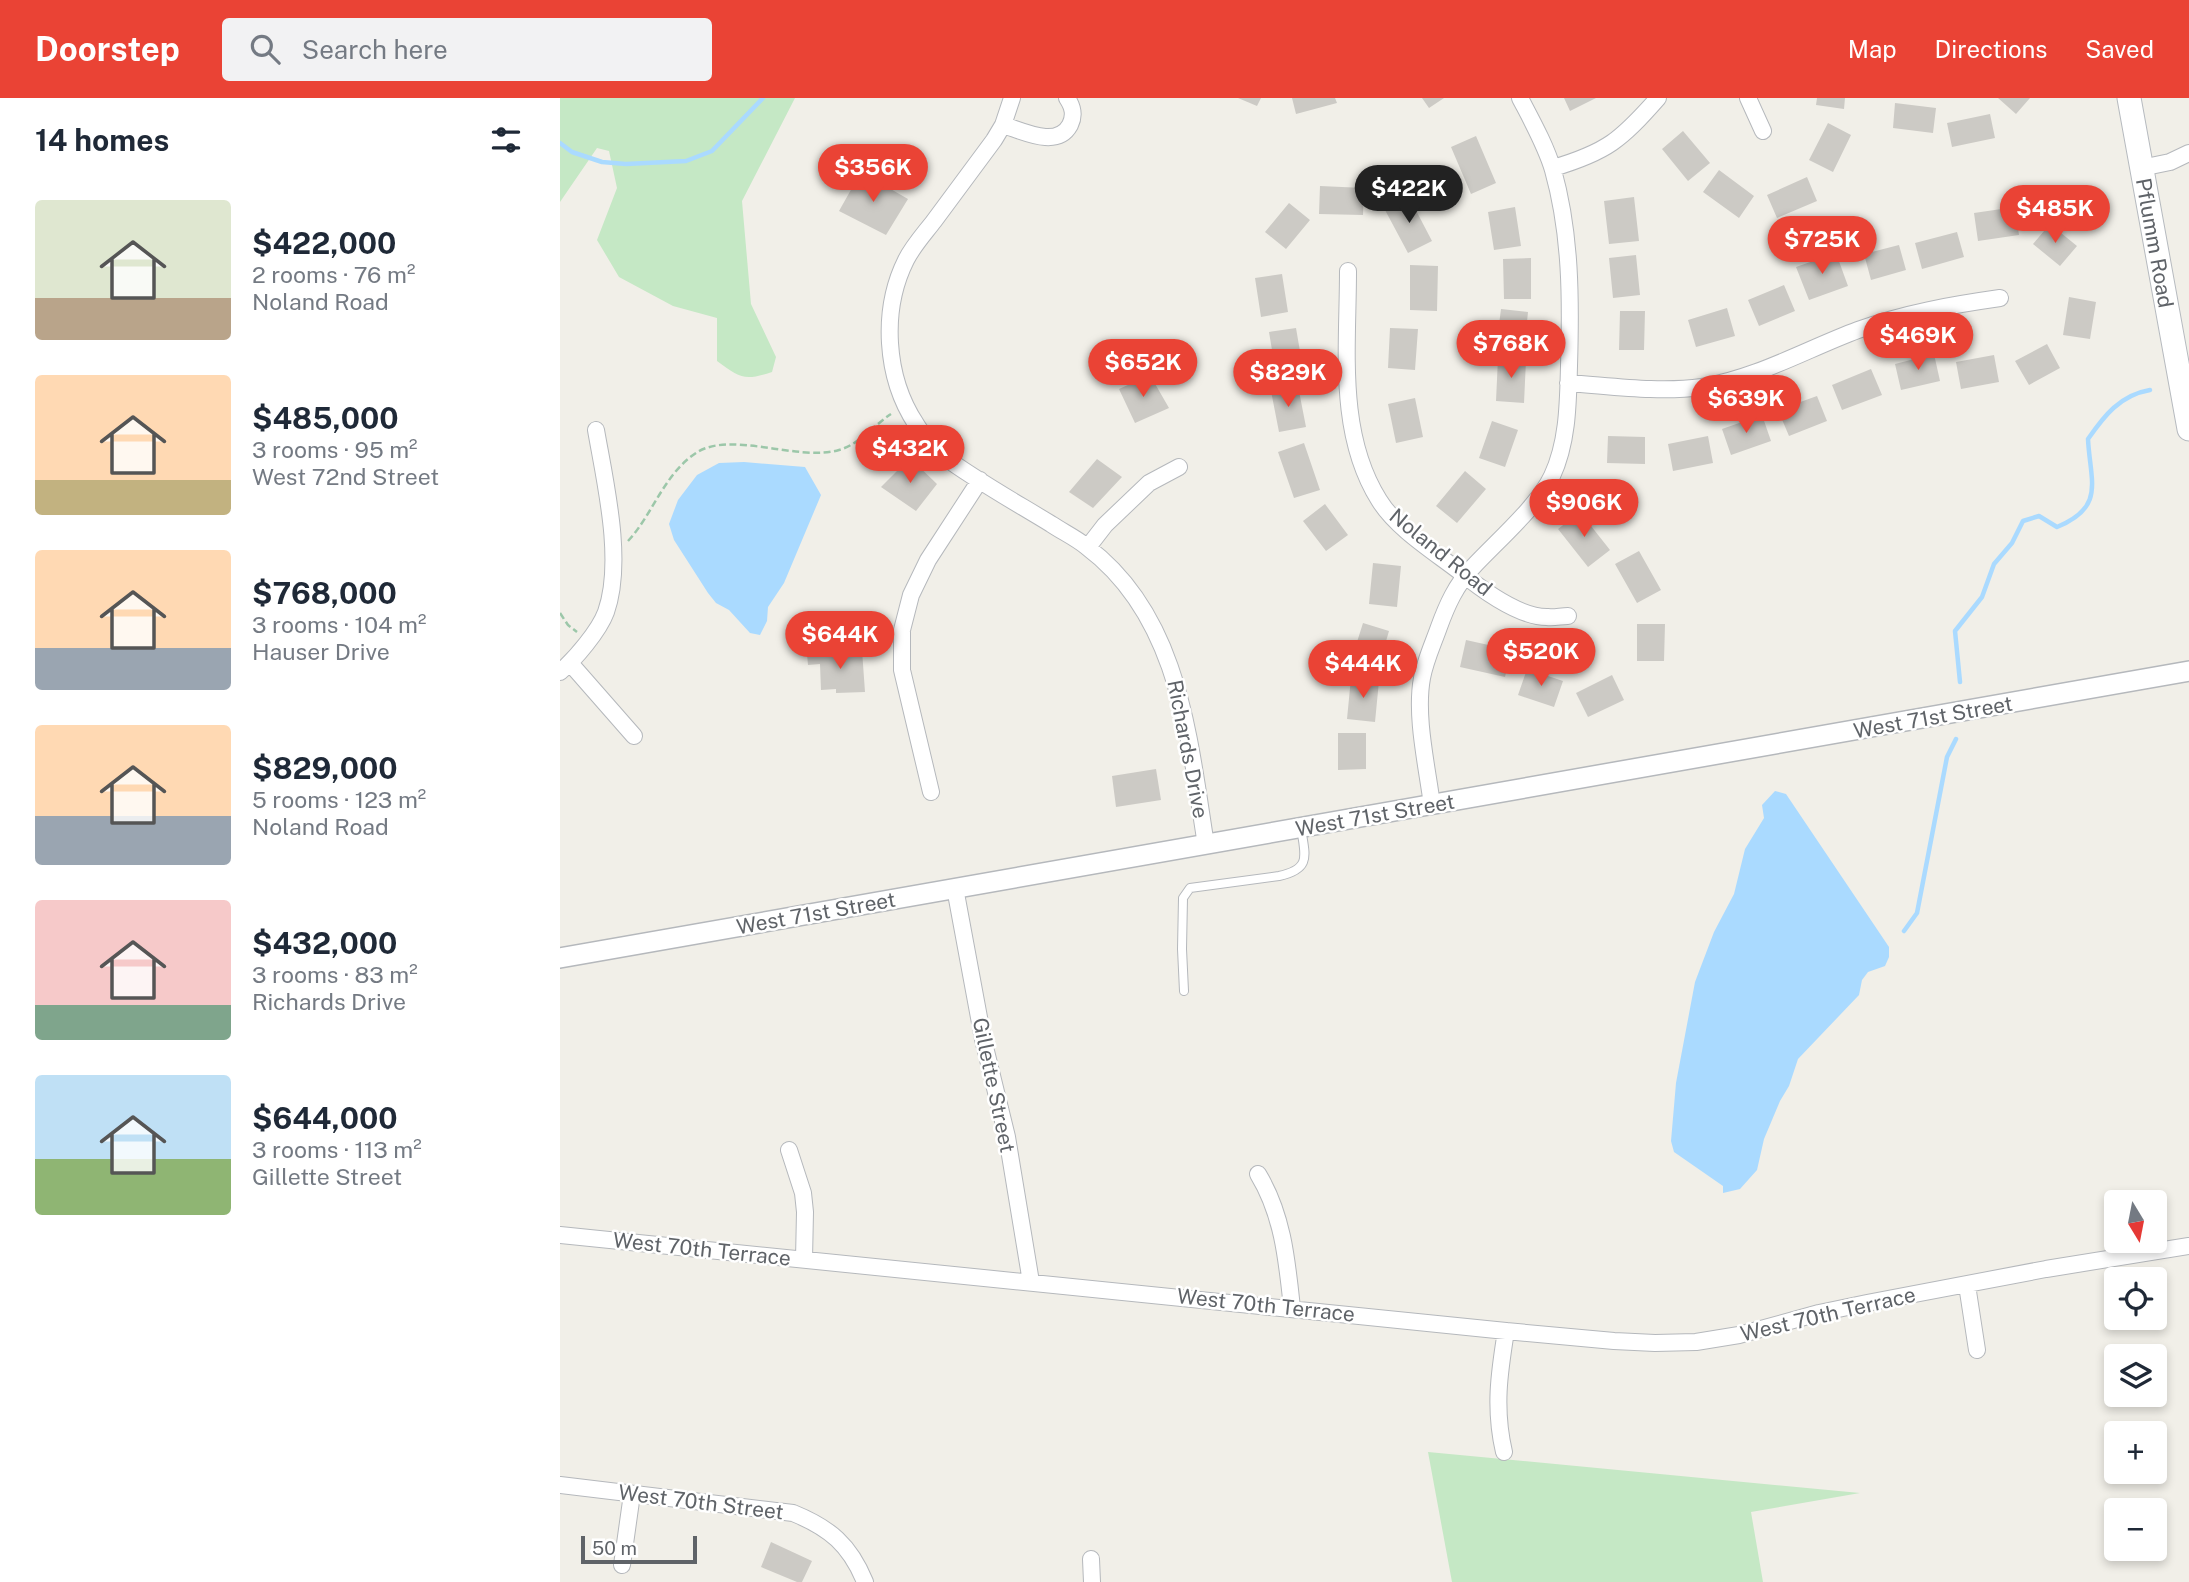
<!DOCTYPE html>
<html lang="en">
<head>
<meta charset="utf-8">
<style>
	:root { --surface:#fff; --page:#f2f2f3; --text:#1f2937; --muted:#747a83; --accent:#ea4335 }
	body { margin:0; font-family:"Public Sans",sans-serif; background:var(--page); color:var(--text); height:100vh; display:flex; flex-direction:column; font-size:26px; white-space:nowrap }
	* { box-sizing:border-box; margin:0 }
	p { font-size:23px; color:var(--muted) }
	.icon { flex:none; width:38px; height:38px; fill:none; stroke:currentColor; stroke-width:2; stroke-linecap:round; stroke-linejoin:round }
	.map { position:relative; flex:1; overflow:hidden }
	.side { display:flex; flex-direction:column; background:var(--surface); width:560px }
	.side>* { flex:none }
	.needle { width:46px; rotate:170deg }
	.fabs { position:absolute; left:1544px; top:1092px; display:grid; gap:14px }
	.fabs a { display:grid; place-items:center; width:63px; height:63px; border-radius:7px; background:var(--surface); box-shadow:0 4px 10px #0003; font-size:35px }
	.scale { position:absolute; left:21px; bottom:18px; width:116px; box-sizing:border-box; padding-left:7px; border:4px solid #5f6368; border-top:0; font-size:19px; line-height:24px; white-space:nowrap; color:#5f6368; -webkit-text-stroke:5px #fff; paint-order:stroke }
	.price { position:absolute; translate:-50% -60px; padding:0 16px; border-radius:24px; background:var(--accent); color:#fff; font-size:23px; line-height:46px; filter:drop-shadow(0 2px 4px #0008) }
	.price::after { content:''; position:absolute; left:50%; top:42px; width:21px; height:16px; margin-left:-10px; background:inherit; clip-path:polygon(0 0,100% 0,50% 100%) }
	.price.on { background:#222; color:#fff }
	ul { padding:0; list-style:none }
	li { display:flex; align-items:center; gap:21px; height:175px; padding:0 35px }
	li span { display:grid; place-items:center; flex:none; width:196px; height:140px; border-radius:7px; color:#555 }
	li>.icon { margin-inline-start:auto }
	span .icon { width:84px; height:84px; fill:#fffc; stroke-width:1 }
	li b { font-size:30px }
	h2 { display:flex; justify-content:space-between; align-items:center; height:84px; padding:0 35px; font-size:30px }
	header { display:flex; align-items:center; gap:42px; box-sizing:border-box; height:98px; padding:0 35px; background:var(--accent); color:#fff }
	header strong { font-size:33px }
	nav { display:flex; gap:38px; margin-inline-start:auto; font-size:24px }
	.search { width:490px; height:63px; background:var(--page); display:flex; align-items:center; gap:18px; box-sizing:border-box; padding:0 24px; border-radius:7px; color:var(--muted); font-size:26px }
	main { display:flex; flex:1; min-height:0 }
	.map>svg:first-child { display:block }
</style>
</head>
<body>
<header>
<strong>Doorstep</strong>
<div class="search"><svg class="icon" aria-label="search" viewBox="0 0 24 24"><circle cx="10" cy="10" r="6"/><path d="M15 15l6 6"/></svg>Search here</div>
<nav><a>Map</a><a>Directions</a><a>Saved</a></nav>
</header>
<main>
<section class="side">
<h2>14 homes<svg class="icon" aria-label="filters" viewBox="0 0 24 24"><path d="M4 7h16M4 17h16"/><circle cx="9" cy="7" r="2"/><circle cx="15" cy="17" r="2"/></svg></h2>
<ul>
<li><span style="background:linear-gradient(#dfe7d0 70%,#b9a48a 0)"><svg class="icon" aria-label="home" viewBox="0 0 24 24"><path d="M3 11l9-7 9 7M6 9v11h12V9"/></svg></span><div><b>$422,000</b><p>2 rooms · 76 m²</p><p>Noland Road</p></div></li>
<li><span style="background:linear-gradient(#ffd9b3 75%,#c2b280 0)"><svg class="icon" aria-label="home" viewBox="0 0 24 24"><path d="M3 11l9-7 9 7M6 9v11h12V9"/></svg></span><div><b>$485,000</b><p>3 rooms · 95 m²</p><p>West 72nd Street</p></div></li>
<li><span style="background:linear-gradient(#ffd9b3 70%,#9aa5b1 0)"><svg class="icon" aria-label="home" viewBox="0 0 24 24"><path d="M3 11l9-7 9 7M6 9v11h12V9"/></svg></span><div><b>$768,000</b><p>3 rooms · 104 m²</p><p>Hauser Drive</p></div></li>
<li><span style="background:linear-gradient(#ffd9b3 65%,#9aa5b1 0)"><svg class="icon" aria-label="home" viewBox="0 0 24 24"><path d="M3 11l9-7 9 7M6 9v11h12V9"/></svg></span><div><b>$829,000</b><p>5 rooms · 123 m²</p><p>Noland Road</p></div></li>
<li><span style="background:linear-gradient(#f6c9c9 75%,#7fa58c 0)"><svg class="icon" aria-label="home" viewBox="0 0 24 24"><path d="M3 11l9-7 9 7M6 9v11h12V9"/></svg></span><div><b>$432,000</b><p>3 rooms · 83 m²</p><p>Richards Drive</p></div></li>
<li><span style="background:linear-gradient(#bfe0f5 60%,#8fb573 0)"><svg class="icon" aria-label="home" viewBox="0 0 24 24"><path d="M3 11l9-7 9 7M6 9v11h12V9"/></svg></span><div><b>$644,000</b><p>3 rooms · 113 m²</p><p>Gillette Street</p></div></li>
</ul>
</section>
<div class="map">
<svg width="1629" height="1484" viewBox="0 0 1629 1484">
	<rect width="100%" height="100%" fill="#f1efe8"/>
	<!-- green -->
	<path fill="#c5e8c5" d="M 0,0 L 235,0 L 182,103 L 191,206 L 216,259 L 212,274 C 184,283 180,280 157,263 L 157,220 L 113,208 L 59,179 L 37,142 L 57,90 L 49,53 L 37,50 L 0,104 Z
		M 868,1354 L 1300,1395 L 1191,1414 L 1203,1484 L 892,1484 Z"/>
	<!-- water -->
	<path fill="#aadaff" d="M 184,364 L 245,369 L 261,397 L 224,485 L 208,509 L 207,523 L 200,537 L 190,535 L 169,512 L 156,505 L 148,495 L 114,442 L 109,426 L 118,402 L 137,377 L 159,365 Z
		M 1215,693 L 1226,696 L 1329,849 L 1329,859 L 1325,868 L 1308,874 L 1302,882 L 1299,897 L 1238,961 L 1229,988 L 1220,1003 L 1204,1041 L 1197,1072 L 1180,1091 L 1163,1095 L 1163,1088 L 1114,1054 L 1111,1043 L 1116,985 L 1135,884 L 1154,834 L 1174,796 L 1185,751 L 1204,720 L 1202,707 Z"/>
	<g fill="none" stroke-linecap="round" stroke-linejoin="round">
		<!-- stream -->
		<path stroke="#aadaff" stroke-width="4.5" d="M 0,45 L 12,54 L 42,64 L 66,66 L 126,63 L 152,53 L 203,0
			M 1400,584 L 1395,533 L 1422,499 L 1434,466 L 1452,445 L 1463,423 L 1479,418 L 1497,429 C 1546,409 1530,383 1528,341 C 1544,318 1560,297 1590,292
			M 1344,833 L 1357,815 L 1387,659 L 1396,641"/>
	</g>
	<!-- building -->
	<path fill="#cccac5" d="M 678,0 L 701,0 L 697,8 Z
		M 732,0 L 775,0 L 777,5 L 736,16 Z
		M 862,0 L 884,0 L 869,10 Z
		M 1004,0 L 1036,0 L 1010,13 Z
		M 1257,0 L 1285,0 L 1284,11 L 1256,7 Z
		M 1438,0 L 1470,0 L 1456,16 Z
		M 1335,5 L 1376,10 L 1373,35 L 1333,30 Z
		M 1430,16 L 1435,40 L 1392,49 L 1387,25 Z
		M 1268,25 L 1291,37 L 1273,74 L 1249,62 Z
		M 1123,33 L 1150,65 L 1128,83 L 1102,51 Z
		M 916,38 L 936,85 L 911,96 L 891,49 Z
		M 1159,72 L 1194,98 L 1179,120 L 1143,94 Z
		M 301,74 L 348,101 L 326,137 L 279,113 Z
		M 1247,79 L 1257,103 L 1217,120 L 1207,97 Z
		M 760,88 L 804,90 L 803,117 L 759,116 Z
		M 849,99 L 872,143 L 848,155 L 825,112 Z
		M 1074,99 L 1079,143 L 1049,146 L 1044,103 Z
		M 729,105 L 750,122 L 726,151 L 705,134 Z
		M 955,109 L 961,148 L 934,152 L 928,114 Z
		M 1455,109 L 1459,137 L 1418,143 L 1414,115 Z
		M 1490,126 L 1517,148 L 1500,168 L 1473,146 Z
		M 1397,134 L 1404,159 L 1362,171 L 1355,145 Z
		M 1339,147 L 1346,172 L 1311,182 L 1304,156 Z
		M 1276,155 L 1288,188 L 1249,202 L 1236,169 Z
		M 1076,157 L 1080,197 L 1053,200 L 1049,160 Z
		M 971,160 L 971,201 L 944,201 L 943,161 Z
		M 850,167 L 878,168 L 877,213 L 850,212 Z
		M 722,176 L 728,214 L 701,219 L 695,180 Z
		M 1224,187 L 1235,213 L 1199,228 L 1188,202 Z
		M 1509,199 L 1536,204 L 1530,241 L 1503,237 Z
		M 1167,210 L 1175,238 L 1136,249 L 1128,222 Z
		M 941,211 L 968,214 L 964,253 L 936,250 Z
		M 1060,213 L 1085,213 L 1084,252 L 1059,252 Z
		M 736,230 L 743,271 L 716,276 L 709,234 Z
		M 830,230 L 858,231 L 855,272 L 828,270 Z
		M 1487,246 L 1500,270 L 1469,287 L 1455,263 Z
		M 1374,256 L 1380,283 L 1341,292 L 1335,266 Z
		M 1434,257 L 1439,284 L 1401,291 L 1396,264 Z
		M 938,260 L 966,262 L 964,305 L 936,303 Z
		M 1311,271 L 1322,297 L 1282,312 L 1272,287 Z
		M 590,277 L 609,310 L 575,325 L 559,291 Z
		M 738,288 L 746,329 L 719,334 L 711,293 Z
		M 1257,298 L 1267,323 L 1229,338 L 1218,312 Z
		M 855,300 L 863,339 L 836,345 L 828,306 Z
		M 1202,317 L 1211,343 L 1171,357 L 1162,331 Z
		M 932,323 L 958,332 L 945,369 L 919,360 Z
		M 1048,338 L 1085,339 L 1085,366 L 1047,365 Z
		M 1148,338 L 1153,365 L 1113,373 L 1108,346 Z
		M 744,345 L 760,392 L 734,400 L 718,354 Z
		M 350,360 L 377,386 L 356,413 L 321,389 Z
		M 537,361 L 562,379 L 533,410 L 509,394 Z
		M 905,373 L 926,391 L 897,425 L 876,408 Z
		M 765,406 L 788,437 L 766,453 L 743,423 Z
		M 1020,414 L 1050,452 L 1028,469 L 998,431 Z
		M 1079,453 L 1101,492 L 1077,505 L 1055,466 Z
		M 813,465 L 841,468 L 837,509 L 809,506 Z
		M 803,525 L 829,533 L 818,571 L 791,563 Z
		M 1077,526 L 1105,526 L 1104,563 L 1077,563 Z
		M 906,542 L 951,552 L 945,579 L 900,569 Z
		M 302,552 L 305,594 L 276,595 L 276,591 L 261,592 L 260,566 L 248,567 L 247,556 Z
		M 967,571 L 1003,583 L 994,609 L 958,597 Z
		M 1052,577 L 1064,602 L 1028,619 L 1016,595 Z
		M 791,580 L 819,583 L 815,624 L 787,621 Z
		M 778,635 L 806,635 L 806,671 L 778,672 Z
		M 596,671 L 601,702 L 556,709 L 552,678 Z
		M 211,1444 L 252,1463 L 242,1484 L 237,1484 L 201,1469 Z"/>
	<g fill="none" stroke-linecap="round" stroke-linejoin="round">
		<!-- service casing -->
		<g stroke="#b5b8bc" stroke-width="10">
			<path id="service" d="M 624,893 L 622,851 L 623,800 L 630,790 L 719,778 C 752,771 745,757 741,730"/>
		</g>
		<!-- minor casing -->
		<g stroke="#b5b8bc" stroke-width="18">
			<path id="minor" d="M 452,0 L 443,27 L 434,42 C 414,69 394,96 374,123 C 364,136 353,148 346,162 C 321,212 325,279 356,326 C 363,338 373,348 383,358 C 417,383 455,404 491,426 C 503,434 516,440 527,449 C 620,519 629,641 646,747
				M 1188,0 L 1203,33
				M 443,27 C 463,33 497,51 510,27 C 515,17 513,9 507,0
				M 993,70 C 1047,54 1061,42 1098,0
				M 1581,70 L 1610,64 L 1629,55
				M 788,173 C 788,250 777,335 819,402 C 836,430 873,453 899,473 C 921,491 958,519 987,519 C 994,520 1001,518 1008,518
				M 1008,285 C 1052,288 1098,295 1142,289 C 1197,280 1247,251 1298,232 C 1345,215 1391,207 1440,200
				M 528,449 L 545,427 L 589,385 L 619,369
				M 10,565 L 74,638
				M 0,574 C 15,561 39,533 46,514 C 64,463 45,384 36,332
				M 371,694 L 342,572 L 342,532 L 351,497 L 368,462 L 420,382
				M 872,707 C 867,668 855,618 862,580 C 865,563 873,546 879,529 C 887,507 896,487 912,470 C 936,444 978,408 992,378 C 1008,344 1008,304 1009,268 C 1011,202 1011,136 993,72 C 986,48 972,23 960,0
				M 395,790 L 423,941 L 447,1039 L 471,1184
				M 229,1052 L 243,1095 L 245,1114 L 244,1161
				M 698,1076 C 723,1117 727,1163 732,1210
				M 0,1137 L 946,1233 L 1054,1243 L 1095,1245 L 1136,1244 L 1179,1237 L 1259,1215 L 1307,1205 L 1486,1171 L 1629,1148
				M 1407,1187 L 1417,1252
				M 944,1354 C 934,1311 939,1276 946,1233
				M 0,1387 L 233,1415 C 270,1430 290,1447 305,1484
				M 531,1461 L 532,1484
				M 62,1467 L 72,1396"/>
		</g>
		<!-- tertiary casing -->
		<g stroke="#b5b8bc" stroke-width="22">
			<path id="tertiary" d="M 0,860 L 1629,573"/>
		</g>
		<!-- secondary casing -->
		<g stroke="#b6babf" stroke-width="25">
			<g id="secondary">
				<path id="s1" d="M 1569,0 L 1629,331"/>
			</g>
		</g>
		<!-- path -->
		<path stroke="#9cc7a9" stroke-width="2.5" stroke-dasharray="7 3.5" stroke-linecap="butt" d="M 68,443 C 93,416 104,376 136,355 C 170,332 238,364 279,352 C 300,346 314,327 331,316
			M 0,515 L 8,527 L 17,534"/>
		<!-- service -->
		<use href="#service" stroke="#fff" stroke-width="8"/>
		<!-- minor -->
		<use href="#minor" stroke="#fff" stroke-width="16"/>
		<!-- tertiary -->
		<use href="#tertiary" stroke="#fff" stroke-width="19"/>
		<!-- secondary -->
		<use href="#secondary" stroke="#fff" stroke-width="23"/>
	</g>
	<g text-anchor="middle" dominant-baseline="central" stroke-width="5" stroke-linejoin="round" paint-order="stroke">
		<!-- street labels -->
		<g font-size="21" fill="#5f6368" stroke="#fff">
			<text stroke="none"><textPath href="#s1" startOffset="147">Pflumm Road</textPath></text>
			<text transform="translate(881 454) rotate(39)">Noland Road</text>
			<text transform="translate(1373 619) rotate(-10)">West 71st Street</text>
			<text transform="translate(628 651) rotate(79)">Richards Drive</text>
			<text transform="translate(815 717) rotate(-10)">West 71st Street</text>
			<text transform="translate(256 815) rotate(-10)">West 71st Street</text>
			<text transform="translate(434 987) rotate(78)">Gillette Street</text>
			<text transform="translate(142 1151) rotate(6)">West 70th Terrace</text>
			<text transform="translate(706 1207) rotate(6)">West 70th Terrace</text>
			<text transform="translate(1268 1216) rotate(-13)">West 70th Terrace</text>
			<text transform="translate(141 1404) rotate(7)">West 70th Street</text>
		</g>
	</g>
</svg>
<div class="fabs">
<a><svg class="needle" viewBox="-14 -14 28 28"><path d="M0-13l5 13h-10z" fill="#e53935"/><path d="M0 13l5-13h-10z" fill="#747a83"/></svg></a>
<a><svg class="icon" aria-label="locate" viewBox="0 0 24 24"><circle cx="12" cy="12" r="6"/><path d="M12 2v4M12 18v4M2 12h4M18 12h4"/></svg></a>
<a><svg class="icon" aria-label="layers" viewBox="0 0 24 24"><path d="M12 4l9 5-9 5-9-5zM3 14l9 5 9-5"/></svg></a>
<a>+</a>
<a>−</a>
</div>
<div class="scale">50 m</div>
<b class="price" style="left:313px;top:106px">$356K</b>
<b class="price on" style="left:849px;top:127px">$422K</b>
<b class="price" style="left:1495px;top:147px">$485K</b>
<b class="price" style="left:1262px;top:178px">$725K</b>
<b class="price" style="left:1358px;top:274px">$469K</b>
<b class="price" style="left:951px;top:282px">$768K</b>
<b class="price" style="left:583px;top:301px">$652K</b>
<b class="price" style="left:728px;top:311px">$829K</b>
<b class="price" style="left:1186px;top:337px">$639K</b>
<b class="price" style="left:350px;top:387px">$432K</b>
<b class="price" style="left:1024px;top:441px">$906K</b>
<b class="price" style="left:280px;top:573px">$644K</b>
<b class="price" style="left:981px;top:590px">$520K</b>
<b class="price" style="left:803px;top:602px">$444K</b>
</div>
</main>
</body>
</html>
